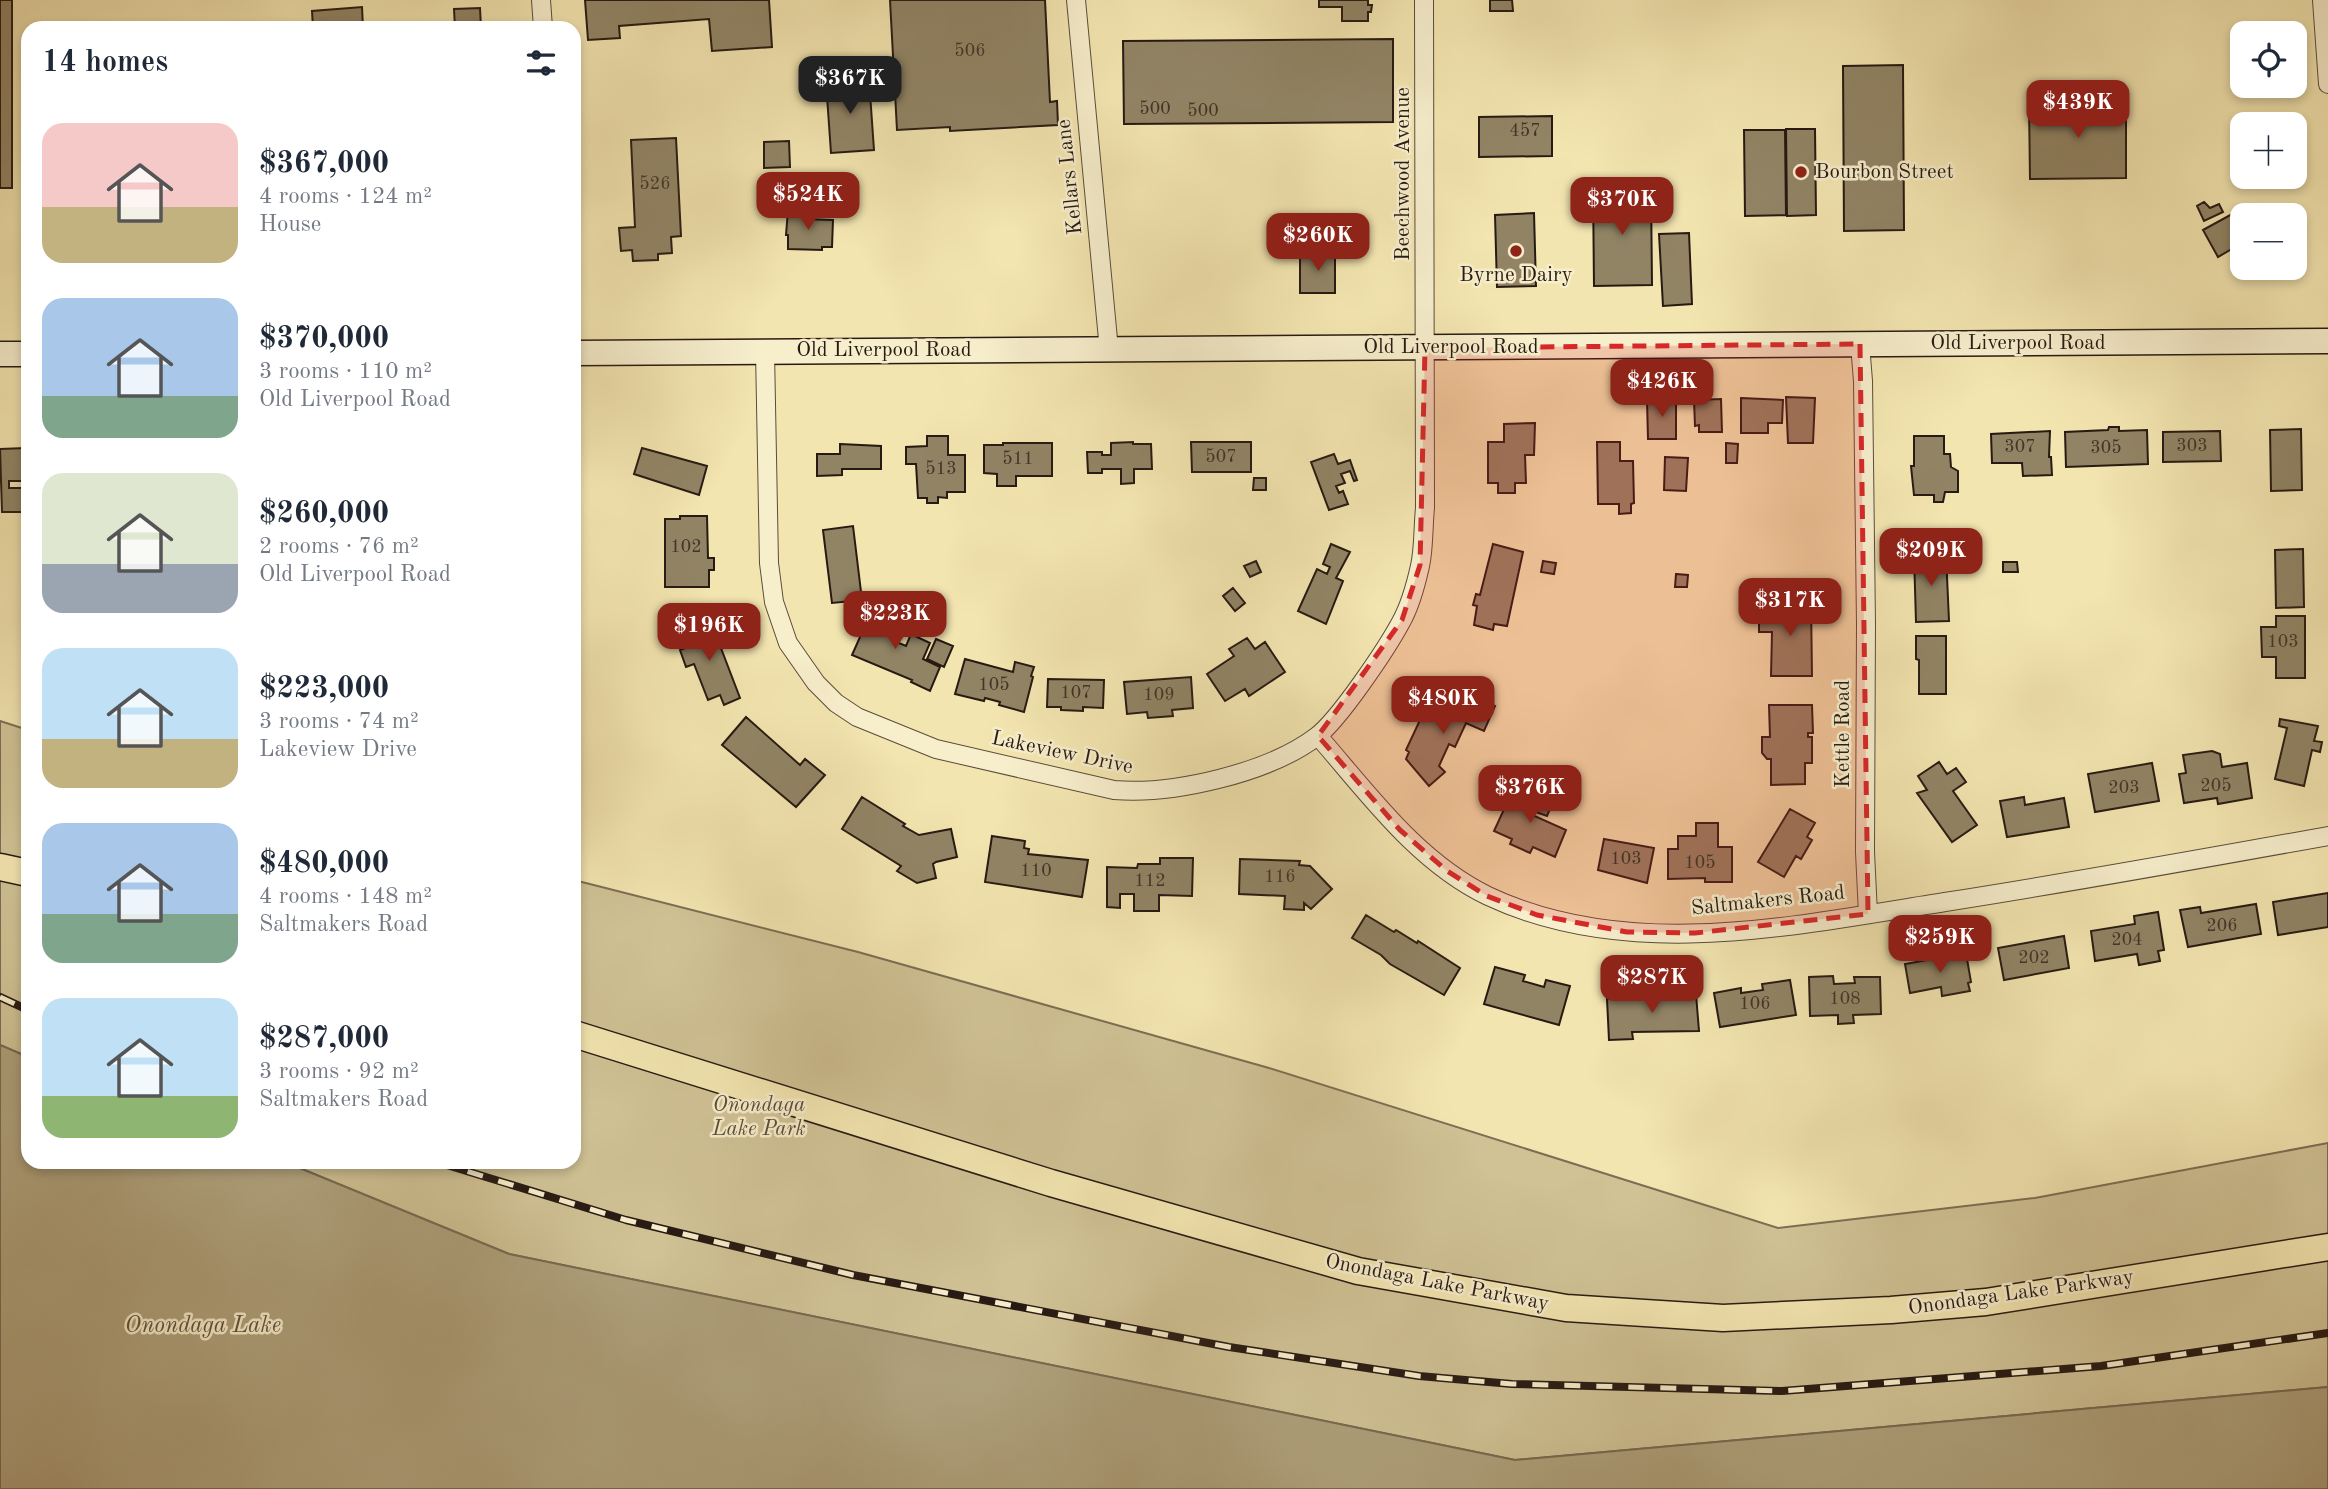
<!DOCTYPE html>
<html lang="en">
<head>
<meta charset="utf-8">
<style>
	:root { --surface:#fff; --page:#f6f6f7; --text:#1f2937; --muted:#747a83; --accent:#8f2418 }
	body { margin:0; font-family:"Old Standard TT",serif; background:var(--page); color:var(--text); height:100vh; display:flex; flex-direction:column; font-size:26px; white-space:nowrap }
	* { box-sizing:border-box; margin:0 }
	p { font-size:23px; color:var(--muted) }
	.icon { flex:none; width:38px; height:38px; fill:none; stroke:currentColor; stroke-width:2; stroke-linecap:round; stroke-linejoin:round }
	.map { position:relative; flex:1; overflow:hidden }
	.drawer { position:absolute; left:21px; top:21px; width:560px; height:1148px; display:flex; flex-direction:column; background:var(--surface); border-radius:21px; box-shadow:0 4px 10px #0003 }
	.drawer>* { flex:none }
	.controls { position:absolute; left:2230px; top:21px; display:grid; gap:14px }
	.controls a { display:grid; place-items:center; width:77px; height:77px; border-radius:14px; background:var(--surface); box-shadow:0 4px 10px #0003; font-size:35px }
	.price { position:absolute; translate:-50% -60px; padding:0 16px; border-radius:14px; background:var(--accent); color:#fff; font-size:23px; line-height:46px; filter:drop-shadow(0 2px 4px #0008) }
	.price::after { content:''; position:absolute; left:50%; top:42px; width:21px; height:16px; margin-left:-10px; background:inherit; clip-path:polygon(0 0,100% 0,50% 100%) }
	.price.active { background:#222; color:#fff }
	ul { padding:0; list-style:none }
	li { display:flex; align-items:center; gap:21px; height:175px; padding:0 21px }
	li span { display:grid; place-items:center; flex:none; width:196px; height:140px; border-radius:21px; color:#555 }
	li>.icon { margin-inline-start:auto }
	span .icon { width:84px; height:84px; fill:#fffc; stroke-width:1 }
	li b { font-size:30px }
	h2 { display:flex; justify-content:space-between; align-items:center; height:84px; padding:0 21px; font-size:30px }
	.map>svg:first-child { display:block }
</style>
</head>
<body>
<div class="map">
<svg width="2328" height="1489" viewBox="0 0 2328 1489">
	<rect width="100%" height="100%" fill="#f3e5b0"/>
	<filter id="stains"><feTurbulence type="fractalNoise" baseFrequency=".00286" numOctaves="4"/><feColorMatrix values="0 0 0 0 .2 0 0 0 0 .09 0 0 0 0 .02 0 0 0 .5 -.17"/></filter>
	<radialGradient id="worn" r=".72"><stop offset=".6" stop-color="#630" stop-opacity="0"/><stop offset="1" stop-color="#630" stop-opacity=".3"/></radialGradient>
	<!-- green -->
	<path fill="#d0c295" stroke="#7c6e54" stroke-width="2" d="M 0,721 L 28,730 L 28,1057 L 0,1045 Z
		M 574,880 L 858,952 L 1269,1068 L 1778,1228 L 2035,1198 L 2328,1143 L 2328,1387 L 1515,1460 L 509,1254 L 285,1162 L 574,1162 Z"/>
	<!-- water -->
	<path fill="#aea07b" stroke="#786a51" stroke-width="2" d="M 0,1045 L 28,1057 L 28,1162 L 285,1162 L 509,1254 L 1515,1460 L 2328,1387 L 2328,1489 L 0,1489 Z"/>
	<!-- building -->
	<path fill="#918465" stroke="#271a13" stroke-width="2" d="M 0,0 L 12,0 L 12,188 L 0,188 Z
		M 585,0 L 769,0 L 772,47 L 712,51 L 709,19 L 619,26 L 620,38 L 588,40 Z
		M 890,0 L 1045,0 L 1050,102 L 1057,101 L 1058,125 L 950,131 L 950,127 L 897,130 Z
		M 1319,0 L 1368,0 L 1368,5 L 1372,5 L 1371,12 L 1368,12 L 1368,21 L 1342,21 L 1342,7 L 1319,7 Z
		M 1490,0 L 1512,0 L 1513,11 L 1490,11 Z
		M 362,7 L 363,28 L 313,28 L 312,11 Z
		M 480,8 L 481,28 L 455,28 L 454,9 Z
		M 1393,39 L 1393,122 L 1124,124 L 1123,41 Z
		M 1903,65 L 1904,230 L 1844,231 L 1843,66 Z
		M 869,79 L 874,150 L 831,153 L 826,82 Z
		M 2126,101 L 2126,178 L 2030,179 L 2029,102 Z
		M 1552,116 L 1552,156 L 1479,157 L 1479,117 Z
		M 1786,129 L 1815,129 L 1816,215 L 1787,216 Z
		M 1744,130 L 1785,130 L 1786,215 L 1745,216 Z
		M 676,138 L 681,236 L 671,237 L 672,253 L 658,254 L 658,260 L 633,261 L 632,250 L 621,251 L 619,228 L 635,227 L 631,140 Z
		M 789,141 L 790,167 L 764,168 L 764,142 Z
		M 1593,188 L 1651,188 L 1652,285 L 1594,286 Z
		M 2204,202 L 2210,208 L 2219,204 L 2223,212 L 2204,221 L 2197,206 Z
		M 2296,206 L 2297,235 L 2294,235 L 2294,215 L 2242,215 L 2242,243 L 2218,257 L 2203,230 L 2243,208 Z
		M 788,210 L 803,211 L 803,219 L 833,220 L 832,247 L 822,247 L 822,250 L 788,249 L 788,235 L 786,235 Z
		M 1534,213 L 1536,286 L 1497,287 L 1495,215 Z
		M 1351,219 L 1351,235 L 1335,253 L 1274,254 L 1274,220 Z
		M 1689,233 L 1692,304 L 1663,306 L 1659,234 Z
		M 1300,253 L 1335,253 L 1335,293 L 1300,293 Z
		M 1786,397 L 1815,398 L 1813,443 L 1788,443 Z
		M 1741,398 L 1783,400 L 1782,423 L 1768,423 L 1768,433 L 1741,433 Z
		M 1676,399 L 1676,439 L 1648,439 L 1647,400 Z
		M 1721,399 L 1722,432 L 1699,432 L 1699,425 L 1695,426 L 1694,400 Z
		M 1535,423 L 1534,455 L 1525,455 L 1526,483 L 1515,483 L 1515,493 L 1498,493 L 1498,483 L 1488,483 L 1488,442 L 1504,442 L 1504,424 Z
		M 2109,427 L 2119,427 L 2119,431 L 2147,430 L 2148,464 L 2066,467 L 2065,432 L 2108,430 Z
		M 2301,429 L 2302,490 L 2271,491 L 2270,430 Z
		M 2050,431 L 2049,457 L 2051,457 L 2052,475 L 2023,476 L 2022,463 L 1992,463 L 1991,434 Z
		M 2220,431 L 2221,461 L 2163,462 L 2163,432 Z
		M 927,436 L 948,436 L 948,455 L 965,455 L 965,492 L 947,492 L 947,498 L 938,497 L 938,503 L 927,503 L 927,498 L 918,498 L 916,464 L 906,464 L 906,447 L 927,446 Z
		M 1914,436 L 1944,436 L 1944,454 L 1950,454 L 1951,467 L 1958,471 L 1958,492 L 1945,492 L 1943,502 L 1934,502 L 1934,495 L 1914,495 L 1911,466 L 1914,466 Z
		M 1133,442 L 1133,444 L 1151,444 L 1152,469 L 1134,469 L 1134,483 L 1121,484 L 1121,469 L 1102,469 L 1102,473 L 1088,473 L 1087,452 L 1102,452 L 1102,455 L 1111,455 L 1111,443 Z
		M 1191,442 L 1251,442 L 1251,472 L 1192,472 Z
		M 1597,442 L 1620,442 L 1620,461 L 1633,461 L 1634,503 L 1631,504 L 1631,513 L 1619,514 L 1619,504 L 1598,504 Z
		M 1003,443 L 1052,443 L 1052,476 L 1016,476 L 1016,486 L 997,486 L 997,474 L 984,473 L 984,445 L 1003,445 Z
		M 1726,443 L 1738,444 L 1737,463 L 1726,463 Z
		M 840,444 L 881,446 L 881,469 L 842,469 L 842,475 L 817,476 L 817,454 L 840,454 Z
		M 25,448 L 25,481 L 9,481 L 9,488 L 25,488 L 25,512 L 2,512 L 0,449 Z
		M 642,448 L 707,466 L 699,495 L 634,474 Z
		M 1334,454 L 1338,464 L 1350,460 L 1357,480 L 1354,481 L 1350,471 L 1341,474 L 1345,483 L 1336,486 L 1339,493 L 1343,491 L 1348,504 L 1329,510 L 1311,462 Z
		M 1665,457 L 1688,458 L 1686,491 L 1664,490 Z
		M 1254,478 L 1266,478 L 1266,490 L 1253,490 Z
		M 680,516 L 707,516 L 708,558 L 714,558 L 714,570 L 709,570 L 709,587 L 665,587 L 665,519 L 680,519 Z
		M 853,526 L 862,600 L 832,603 L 823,530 Z
		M 1331,544 L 1350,552 L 1336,578 L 1343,581 L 1326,624 L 1298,611 L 1317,569 L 1327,574 L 1330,567 L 1323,564 Z
		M 1493,544 L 1523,552 L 1507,626 L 1494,624 L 1493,630 L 1474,625 L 1477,606 L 1473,605 L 1476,594 L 1480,595 Z
		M 2303,549 L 2304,607 L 2276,608 L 2275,550 Z
		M 1946,554 L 1949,621 L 1916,622 L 1914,555 Z
		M 1256,561 L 1261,572 L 1250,577 L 1244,566 Z
		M 1543,561 L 1556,563 L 1554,574 L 1541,572 Z
		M 2003,562 L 2017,562 L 2018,572 L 2003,572 Z
		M 1676,574 L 1688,575 L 1687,587 L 1675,587 Z
		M 1233,588 L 1245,603 L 1235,611 L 1223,596 Z
		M 1772,600 L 1811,600 L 1812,676 L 1771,676 L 1772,632 L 1759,632 L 1759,621 L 1772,620 Z
		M 872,610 L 902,623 L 894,641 L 906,646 L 911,634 L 930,643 L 923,659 L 940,667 L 930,691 L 911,682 L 912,680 L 852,655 Z
		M 2276,616 L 2305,616 L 2305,678 L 2276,678 L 2276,657 L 2262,657 L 2261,627 L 2276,627 Z
		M 711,622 L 740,698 L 724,705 L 720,695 L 708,700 L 694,664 L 686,667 L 680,650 L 688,647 L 682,633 Z
		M 1916,636 L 1946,636 L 1946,694 L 1919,694 L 1919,660 L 1916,659 Z
		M 1247,638 L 1255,649 L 1265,642 L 1285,672 L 1249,696 L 1245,689 L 1225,701 L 1207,674 L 1234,656 L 1229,649 Z
		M 936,639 L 953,646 L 944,667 L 927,659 Z
		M 965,659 L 1013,672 L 1015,662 L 1034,667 L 1031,676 L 1033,677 L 1024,712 L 999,705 L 1000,702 L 985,698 L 984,701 L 955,694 Z
		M 574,668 L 577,668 L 579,699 L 574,703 Z
		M 1191,677 L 1193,708 L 1172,710 L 1173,716 L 1148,718 L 1147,712 L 1127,714 L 1124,682 Z
		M 1048,679 L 1104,680 L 1103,708 L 1083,707 L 1083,711 L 1061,710 L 1061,707 L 1047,707 Z
		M 1471,695 L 1495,706 L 1484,731 L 1466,723 L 1455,747 L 1449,744 L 1439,766 L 1445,772 L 1429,786 L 1406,759 L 1409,752 L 1406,750 L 1427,705 L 1459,720 Z
		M 1769,705 L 1812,705 L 1813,733 L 1808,733 L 1808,737 L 1812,737 L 1812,763 L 1805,763 L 1805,784 L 1771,785 L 1771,759 L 1767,759 L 1762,753 L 1762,737 L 1770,737 Z
		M 746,717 L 800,765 L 805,759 L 825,775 L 796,807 L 722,745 Z
		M 2280,719 L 2318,726 L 2314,741 L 2322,742 L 2320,752 L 2312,750 L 2304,786 L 2275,779 L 2287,728 L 2279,726 Z
		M 2212,751 L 2220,754 L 2222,767 L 2247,763 L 2252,798 L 2218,804 L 2217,798 L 2184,803 L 2179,774 L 2186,773 L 2183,755 Z
		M 1939,762 L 1947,774 L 1956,768 L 1966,782 L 1953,791 L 1977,825 L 1952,842 L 1917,793 L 1927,790 L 1918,776 Z
		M 2152,763 L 2159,801 L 2095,812 L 2088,774 Z
		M 1518,789 L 1537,797 L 1537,801 L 1538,799 L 1552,804 L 1547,816 L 1533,811 L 1533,808 L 1530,814 L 1566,830 L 1555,857 L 1533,847 L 1530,853 L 1510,844 L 1512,839 L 1494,831 L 1506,805 L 1510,806 Z
		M 862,797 L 905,824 L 903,826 L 919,835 L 951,829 L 957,857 L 936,862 L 933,864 L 936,878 L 917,883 L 897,871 L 901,866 L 842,829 Z
		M 2024,797 L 2025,805 L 2064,798 L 2069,827 L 2007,837 L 2000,801 Z
		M 1790,809 L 1815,823 L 1807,837 L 1812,840 L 1801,859 L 1796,856 L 1784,877 L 1758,862 Z
		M 1696,823 L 1718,823 L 1718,847 L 1732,847 L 1732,882 L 1705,882 L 1705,878 L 1668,879 L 1668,849 L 1678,849 L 1678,836 L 1696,836 Z
		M 992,836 L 1025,841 L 1024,848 L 1029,849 L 1028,854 L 1088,860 L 1082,897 L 985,882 Z
		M 1604,839 L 1654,848 L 1647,883 L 1598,870 Z
		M 1160,858 L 1193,858 L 1192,896 L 1159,895 L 1159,911 L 1134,911 L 1134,894 L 1120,894 L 1120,908 L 1107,907 L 1107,867 L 1137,868 L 1138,864 L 1160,864 Z
		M 1240,859 L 1300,861 L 1299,865 L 1310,866 L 1332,889 L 1311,909 L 1304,903 L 1304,910 L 1284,909 L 1285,896 L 1239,894 Z
		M 2328,893 L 2328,927 L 2278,935 L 2273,902 Z
		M 2256,904 L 2261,934 L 2188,947 L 2180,910 L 2200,907 L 2201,913 Z
		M 2158,912 L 2164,950 L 2158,951 L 2160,961 L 2139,965 L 2137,954 L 2095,961 L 2091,931 L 2135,924 L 2134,916 Z
		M 1366,915 L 1394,932 L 1396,930 L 1417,943 L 1418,941 L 1460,968 L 1444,995 L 1390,964 L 1381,955 L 1352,938 Z
		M 2064,936 L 2069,968 L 2004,980 L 1998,948 Z
		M 1966,953 L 1971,982 L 1968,983 L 1970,991 L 1942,996 L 1941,987 L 1910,993 L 1905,964 Z
		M 1495,967 L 1525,975 L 1523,981 L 1544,987 L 1546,980 L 1570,986 L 1559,1025 L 1484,1004 Z
		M 1833,976 L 1834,984 L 1855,983 L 1854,977 L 1880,977 L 1881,1014 L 1853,1015 L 1854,1023 L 1838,1024 L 1838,1015 L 1810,1016 L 1809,977 Z
		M 1790,980 L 1796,1015 L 1720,1027 L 1714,993 L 1741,988 L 1741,993 L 1763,990 L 1762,984 Z
		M 1696,994 L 1699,1031 L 1632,1032 L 1633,1039 L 1609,1040 L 1607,999 Z"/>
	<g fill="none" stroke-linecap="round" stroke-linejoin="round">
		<!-- street casing -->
		<g stroke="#5a4d3a" stroke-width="20">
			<path id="street" d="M 541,0 L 543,28
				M 1076,0 L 1109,350
				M 2322,0 L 2328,84
				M 1860,344 L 1863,381 L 1866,624 L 1865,852 L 1868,914
				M 765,351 L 769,563 L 774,602 L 788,643 L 816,683 L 836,703 L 857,717 L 936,749 L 1114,790 C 1173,795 1268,773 1316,737 C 1339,720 1387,648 1401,622 C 1410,606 1416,584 1420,566 C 1424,548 1423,527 1425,508 L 1424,0
				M 1318,736 C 1368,793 1417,862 1488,896 C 1630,963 1797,925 1945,902 C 2073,882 2201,859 2328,836"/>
		</g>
		<!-- secondary casing -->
		<g stroke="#271a13" stroke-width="27">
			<path id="secondary" d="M 574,353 L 2328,341
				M 0,354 L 28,354"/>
		</g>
		<!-- primary casing -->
		<g stroke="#271a13" stroke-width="29">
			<path id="primary" d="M 0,867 L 28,873
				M 574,1034 L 1051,1183 L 1358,1271 L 1566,1308 L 1723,1318 L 1891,1310 L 1986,1302 L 2328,1247"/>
		</g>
		<!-- street -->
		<use href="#street" stroke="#f7eecc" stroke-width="18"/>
		<!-- secondary -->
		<use href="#secondary" stroke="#f7eecc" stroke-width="24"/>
		<!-- primary -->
		<use href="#primary" stroke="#f3e5b0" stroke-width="26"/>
		<!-- rail casing -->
		<g stroke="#271a13" stroke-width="8">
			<path id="rail" d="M 0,997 L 28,1010
				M 437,1162 L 626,1220 L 853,1275 L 1229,1347 L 1419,1376 L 1512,1384 L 1782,1391 L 2101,1366 L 2328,1333"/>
		</g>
		<!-- rail -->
		<use href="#rail" stroke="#f7eecc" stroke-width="5" stroke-dasharray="16" stroke-linecap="butt"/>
	</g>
	<!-- marked area -->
	<path fill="#d62828" fill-opacity="0.2" stroke="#d62828" stroke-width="5" stroke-dasharray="14 9" stroke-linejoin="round" d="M 1860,344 L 1868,914 L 1695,933 L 1627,932 L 1537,915 L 1487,896 L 1447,871 L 1400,830 L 1318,736 L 1402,620 L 1420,565 L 1425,348 Z"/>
	<!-- markers -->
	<g fill="#8f2418" stroke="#f7eecc" stroke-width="2.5">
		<circle cx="1801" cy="172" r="7"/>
		<circle cx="1516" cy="251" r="7"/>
	</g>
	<g text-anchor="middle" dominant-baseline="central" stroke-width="5" stroke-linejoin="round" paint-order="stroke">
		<!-- number labels -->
		<g font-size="18" fill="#423428">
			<text x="970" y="51">506</text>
			<text x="1155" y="109">500</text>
			<text x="1203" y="111">500</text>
			<text x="1525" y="131">457</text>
			<text x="655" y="184">526</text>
			<text x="2192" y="446">303</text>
			<text x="2020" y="447">307</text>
			<text x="2106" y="448">305</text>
			<text x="1221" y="457">507</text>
			<text x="1018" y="459">511</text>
			<text x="941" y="469">513</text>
			<text x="686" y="547">102</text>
			<text x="2283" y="642">103</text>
			<text x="994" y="685">105</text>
			<text x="1076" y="693">107</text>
			<text x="1159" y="695">109</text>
			<text x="2216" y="786">205</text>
			<text x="2124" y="788">203</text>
			<text x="1626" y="859">103</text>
			<text x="1700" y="863">105</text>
			<text x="1036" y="871">110</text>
			<text x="1280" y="877">116</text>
			<text x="1150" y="881">112</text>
			<text x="2222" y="926">206</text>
			<text x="2127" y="940">204</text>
			<text x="2034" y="958">202</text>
			<text x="1845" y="999">108</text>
			<text x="1755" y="1004">106</text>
		</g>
		<!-- poi labels -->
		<g font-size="21" fill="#271a13" stroke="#f7eecc" text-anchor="start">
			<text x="1815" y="172">Bourbon Street</text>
			<text x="1516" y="275" text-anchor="middle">Byrne Dairy</text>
		</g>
		<!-- street labels -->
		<g font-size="21" fill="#271a13" stroke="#f7eecc">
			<text transform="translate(1403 174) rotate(-90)">Beechwood Avenue</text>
			<text transform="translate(1070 177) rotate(-96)">Kellars Lane</text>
			<text x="2018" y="343">Old Liverpool Road</text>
			<text x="1451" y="347">Old Liverpool Road</text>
			<text x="884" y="350">Old Liverpool Road</text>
			<text transform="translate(1843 734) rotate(-90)">Kettle Road</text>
			<text transform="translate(1062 753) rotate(12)">Lakeview Drive</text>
			<text transform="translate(1768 901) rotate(-6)">Saltmakers Road</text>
			<text transform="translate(1437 1283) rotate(11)">Onondaga Lake Parkway</text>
			<text transform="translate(2021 1293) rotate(-8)">Onondaga Lake Parkway</text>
		</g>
		<!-- park labels -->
		<g font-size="21" font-style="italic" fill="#5a4c3a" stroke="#f7eecc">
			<text x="759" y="1105">Onondaga<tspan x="759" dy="24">Lake Park</tspan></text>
		</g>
		<!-- water labels -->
		<g font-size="23" font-style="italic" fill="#5d503d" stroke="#f7eecc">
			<text x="203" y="1325">Onondaga Lake</text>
		</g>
	</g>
	<rect width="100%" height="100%" filter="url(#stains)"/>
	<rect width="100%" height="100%" fill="url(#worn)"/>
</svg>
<div class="controls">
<a><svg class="icon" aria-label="locate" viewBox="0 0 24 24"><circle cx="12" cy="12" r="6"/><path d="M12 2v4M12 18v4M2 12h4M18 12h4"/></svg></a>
<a>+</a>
<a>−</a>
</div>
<b class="price active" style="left:850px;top:116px">$367K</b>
<b class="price" style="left:2078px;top:140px">$439K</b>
<b class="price" style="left:808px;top:232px">$524K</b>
<b class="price" style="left:1622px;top:237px">$370K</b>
<b class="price" style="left:1318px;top:273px">$260K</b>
<b class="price" style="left:1662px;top:419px">$426K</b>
<b class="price" style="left:1931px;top:588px">$209K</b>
<b class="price" style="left:1790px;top:638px">$317K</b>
<b class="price" style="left:895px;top:651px">$223K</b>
<b class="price" style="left:709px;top:663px">$196K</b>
<b class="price" style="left:1443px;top:736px">$480K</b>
<b class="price" style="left:1530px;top:825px">$376K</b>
<b class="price" style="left:1940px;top:975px">$259K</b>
<b class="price" style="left:1652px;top:1015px">$287K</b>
<section class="drawer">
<h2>14 homes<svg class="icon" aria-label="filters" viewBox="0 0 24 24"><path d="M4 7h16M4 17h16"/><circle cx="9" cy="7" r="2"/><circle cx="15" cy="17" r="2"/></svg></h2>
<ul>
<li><span style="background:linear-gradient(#f6c9c9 60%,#c2b280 0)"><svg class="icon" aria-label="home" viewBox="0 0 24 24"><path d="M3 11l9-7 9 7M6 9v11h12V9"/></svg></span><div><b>$367,000</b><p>4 rooms · 124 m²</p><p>House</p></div></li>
<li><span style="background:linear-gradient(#a9c7e8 70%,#7fa58c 0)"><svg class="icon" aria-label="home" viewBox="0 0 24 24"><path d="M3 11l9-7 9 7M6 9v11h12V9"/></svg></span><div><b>$370,000</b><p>3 rooms · 110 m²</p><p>Old Liverpool Road</p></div></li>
<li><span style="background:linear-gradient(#dfe7d0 65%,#9aa5b1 0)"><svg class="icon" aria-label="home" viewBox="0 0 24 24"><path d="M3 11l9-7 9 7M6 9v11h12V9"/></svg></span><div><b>$260,000</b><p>2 rooms · 76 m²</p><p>Old Liverpool Road</p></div></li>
<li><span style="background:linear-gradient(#bfe0f5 65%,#c2b280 0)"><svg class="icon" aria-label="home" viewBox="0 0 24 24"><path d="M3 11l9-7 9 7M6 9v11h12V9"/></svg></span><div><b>$223,000</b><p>3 rooms · 74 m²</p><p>Lakeview Drive</p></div></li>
<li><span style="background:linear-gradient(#a9c7e8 65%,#7fa58c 0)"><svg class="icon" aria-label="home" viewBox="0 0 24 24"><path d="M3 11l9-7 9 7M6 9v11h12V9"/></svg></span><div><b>$480,000</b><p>4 rooms · 148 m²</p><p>Saltmakers Road</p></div></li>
<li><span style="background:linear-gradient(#bfe0f5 70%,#8fb573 0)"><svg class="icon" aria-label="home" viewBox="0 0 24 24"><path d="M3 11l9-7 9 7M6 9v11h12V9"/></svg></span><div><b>$287,000</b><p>3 rooms · 92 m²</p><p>Saltmakers Road</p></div></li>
</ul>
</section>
</div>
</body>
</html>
